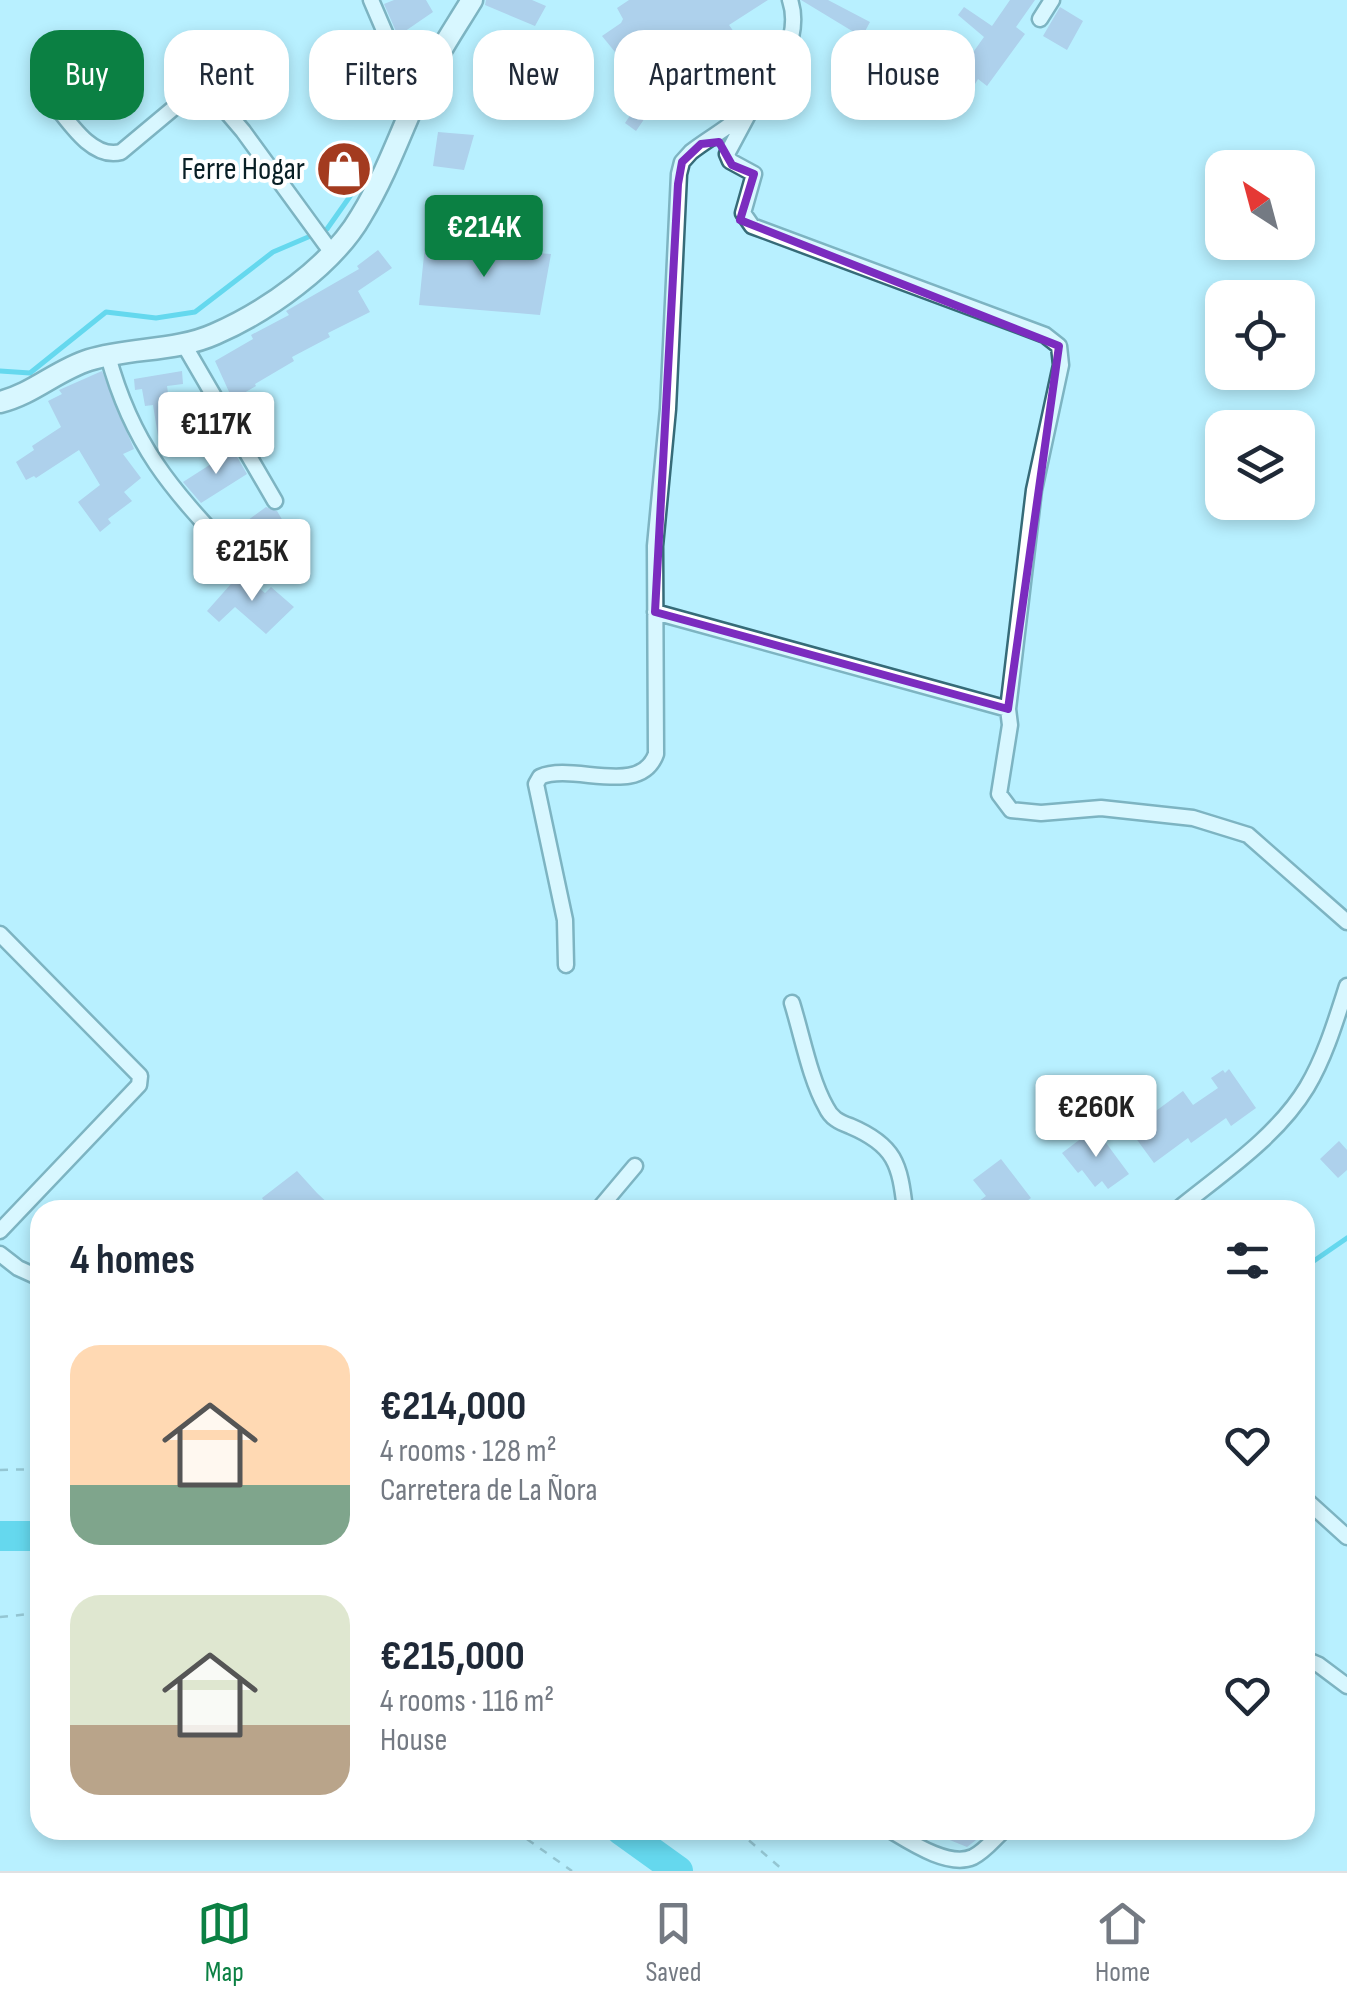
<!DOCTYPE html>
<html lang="en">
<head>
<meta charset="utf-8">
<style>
	:root { --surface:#fff; --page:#f2f2f3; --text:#1f2937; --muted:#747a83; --line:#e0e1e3; --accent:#0b8043 }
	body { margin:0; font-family:"Sofia Sans Condensed",sans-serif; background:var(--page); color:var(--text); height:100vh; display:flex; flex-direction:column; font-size:38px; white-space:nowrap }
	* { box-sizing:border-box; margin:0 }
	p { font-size:32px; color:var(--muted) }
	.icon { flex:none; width:55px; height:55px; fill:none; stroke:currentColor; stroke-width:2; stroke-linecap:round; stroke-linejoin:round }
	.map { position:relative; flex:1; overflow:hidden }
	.drawer { position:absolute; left:30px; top:1200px; width:1285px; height:640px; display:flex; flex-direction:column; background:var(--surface); border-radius:30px; box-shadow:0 5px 15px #0003 }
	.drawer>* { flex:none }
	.top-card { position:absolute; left:30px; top:30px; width:1288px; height:90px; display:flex; gap:20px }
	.needle { width:65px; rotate:324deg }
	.controls { position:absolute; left:1205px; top:150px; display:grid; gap:20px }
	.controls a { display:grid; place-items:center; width:110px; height:110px; border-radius:20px; background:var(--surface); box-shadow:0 5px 15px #0003; font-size:50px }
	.price { position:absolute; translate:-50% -85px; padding:0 22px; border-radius:10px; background:#fff; color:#222; font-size:32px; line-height:65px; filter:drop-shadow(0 2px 5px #0008) }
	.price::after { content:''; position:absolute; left:50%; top:60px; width:30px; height:22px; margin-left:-15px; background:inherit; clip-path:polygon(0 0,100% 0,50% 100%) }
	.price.on { background:var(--accent); color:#fff }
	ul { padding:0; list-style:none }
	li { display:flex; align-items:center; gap:30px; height:250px; padding:0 40px }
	li span { display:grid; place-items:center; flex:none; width:280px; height:200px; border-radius:30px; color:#555 }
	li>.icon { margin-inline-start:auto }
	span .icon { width:120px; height:120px; fill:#fffc; stroke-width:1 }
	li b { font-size:42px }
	h2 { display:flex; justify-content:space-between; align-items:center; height:120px; padding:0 40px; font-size:42px }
	.chip { padding:0 35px; border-radius:30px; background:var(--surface); box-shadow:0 5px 15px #0003; font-size:35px; line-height:90px }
	.chip.on { background:var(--accent); color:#fff }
	.tab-bar { display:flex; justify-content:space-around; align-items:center; height:140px; border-top:2px solid var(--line); background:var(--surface); font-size:28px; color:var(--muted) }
	.tab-bar a { display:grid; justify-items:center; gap:5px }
	.tab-bar .on { color:var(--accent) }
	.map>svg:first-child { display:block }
</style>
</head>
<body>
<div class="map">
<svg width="1347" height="1871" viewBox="0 0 1347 1871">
	<rect width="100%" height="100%" fill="#b8f0ff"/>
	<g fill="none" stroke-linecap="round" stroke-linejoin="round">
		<!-- stream -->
		<path stroke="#00bbda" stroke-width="5" d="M 0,371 L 30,373 L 106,312 L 156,318 L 195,312 L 273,252 L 327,229 L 358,185
			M 1305,1267 L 1347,1238"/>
		<!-- river -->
		<path stroke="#00bbda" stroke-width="30" d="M 0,1536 L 40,1536
			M 621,1830 L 678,1871"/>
	</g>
	<!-- building -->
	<path fill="#a2aad4" d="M 394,0 L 426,0 L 433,12 L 398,36 L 384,4 Z
		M 486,0 L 532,0 L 546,6 L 535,26 L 485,5 Z
		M 629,0 L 768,0 L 729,25 L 755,61 L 734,76 L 708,41 L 656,76 L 644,58 L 628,68 L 602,36 L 621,23 L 623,19 L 617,8 Z
		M 801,0 L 828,0 L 870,22 L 862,37 Z
		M 1010,0 L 1035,0 L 1016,27 L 1025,34 L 987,86 L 978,79 L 975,84 L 959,72 L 984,37 L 958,15 L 964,7 L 992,26 Z
		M 1060,7 L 1083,21 L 1067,50 L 1043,36 Z
		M 650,86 L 662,93 L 636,131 L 625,123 Z
		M 438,132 L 474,135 L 464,170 L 433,166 Z
		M 425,245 L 551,254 L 540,315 L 419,305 Z
		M 378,250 L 392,268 L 358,291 L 370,312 L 328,333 L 330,337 L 292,357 L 294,361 L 255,384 L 256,386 L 244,393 L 247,398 L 235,405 L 215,361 L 253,339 L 251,335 L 289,315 L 286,311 L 359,269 L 357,266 Z
		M 102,371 L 134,449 L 123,454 L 141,478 L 124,492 L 132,501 L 108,519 L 111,523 L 100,532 L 78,502 L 100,485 L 79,450 L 36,478 L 34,476 L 26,480 L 16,462 L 34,450 L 32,446 L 61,427 L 48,401 L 62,394 L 59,390 Z
		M 182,371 L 183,384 L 167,386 L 173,428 L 158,436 L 153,405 L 145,406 L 142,389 L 135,390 L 134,379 Z
		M 233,450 L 247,474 L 201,503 L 183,482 Z
		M 266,507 L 277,511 L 283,521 L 256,541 L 251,534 L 238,544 L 229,534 Z
		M 238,576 L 248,579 L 265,593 L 271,587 L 294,607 L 266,634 L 235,607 L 219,622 L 207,611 Z
		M 1229,1069 L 1256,1108 L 1231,1126 L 1226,1118 L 1191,1143 L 1188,1138 L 1154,1163 L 1124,1122 L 1143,1108 L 1149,1116 L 1183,1091 L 1193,1105 L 1218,1088 L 1211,1078 L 1223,1070 L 1225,1073 Z
		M 1095,1128 L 1129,1174 L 1108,1189 L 1102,1181 L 1095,1187 L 1082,1170 L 1078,1173 L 1062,1153 Z
		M 1339,1141 L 1347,1150 L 1347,1170 L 1338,1178 L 1320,1159 Z
		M 1001,1159 L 1031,1198 L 1015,1210 L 967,1210 L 986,1196 L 973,1180 Z
		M 297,1171 L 317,1193 L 335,1210 L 270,1210 L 262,1198 Z
		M 925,1830 L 989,1830 L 967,1847 Z"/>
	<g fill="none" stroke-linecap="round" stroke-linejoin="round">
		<!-- street casing -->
		<g stroke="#366b78" stroke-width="19">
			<path id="street" d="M 371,0 L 395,56 L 423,82
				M 1040,19 L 1052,0
				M 44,91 C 63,112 89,161 121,152 L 194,91 L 208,90 L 243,131 L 332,253
				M 750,111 L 727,154 L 730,161 L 754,174 L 743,213 L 752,226 L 1045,335 L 1059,346 L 1061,365 L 1034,490 L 1008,709
				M 183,343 L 275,501
				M 108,356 C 135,455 179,496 246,569
				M 655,612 L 1008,709 L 1010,725 L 999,794 L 1011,810 L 1041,813 L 1101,808 L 1193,818 L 1248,835 L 1347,922
				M 0,934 L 140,1076 L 139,1085 L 0,1231
				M 566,965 L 565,920 L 536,784 L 540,777 C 573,762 640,798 656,754 L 655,546 L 668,409 L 679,174 L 682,162 L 691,152 C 710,137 736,124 753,105 C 777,79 802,35 790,0
				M 792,1003 C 802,1035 810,1079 826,1107 C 831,1118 839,1122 850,1126 C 895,1145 900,1164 905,1210
				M 598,1210 L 635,1166
				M 1177,1210 C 1221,1174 1277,1137 1307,1087 C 1325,1057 1336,1020 1347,986
				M 0,1254 L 18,1268 L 40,1278
				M 1305,1499 L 1347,1537
				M 1305,1659 L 1319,1665 L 1347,1686
				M 890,1830 C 910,1842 949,1868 973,1857 C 985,1851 994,1839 1004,1830"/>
		</g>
		<!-- secondary casing -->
		<g stroke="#366b78" stroke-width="25">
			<path id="secondary" d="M 0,402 C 33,394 57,370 89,360 C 130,347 175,352 215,334 C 266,312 333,265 361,216 C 386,175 402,129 422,85 C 436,56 455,28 472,0"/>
		</g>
		<!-- path -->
		<path stroke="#69929d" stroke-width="2.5" stroke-dasharray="8 8" stroke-linecap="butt" d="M 0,1470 L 40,1469
			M 0,1617 L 40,1613
			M 514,1830 L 572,1871
			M 737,1830 L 784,1871"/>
		<!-- street -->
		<use href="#street" stroke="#fff" stroke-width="14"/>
		<!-- secondary -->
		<use href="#secondary" stroke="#fff" stroke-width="20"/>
	</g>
	<!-- marked area -->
	<path d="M0 0H1347V1871H0ZM 719,142 L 732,165 L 754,174 L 740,220 L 1059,346 L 1008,709 L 655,612 L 678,184 L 682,162 L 701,144 Z" fill="#b8f0ff" fill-opacity=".55" fill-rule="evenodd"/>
	<path fill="none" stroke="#7b2cbf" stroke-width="8" stroke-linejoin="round" d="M 719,142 L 732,165 L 754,174 L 740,220 L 1059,346 L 1008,709 L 655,612 L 678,184 L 682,162 L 701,144 Z"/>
	<!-- icons -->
	<defs>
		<g id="shop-disc" transform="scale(2.875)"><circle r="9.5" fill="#a33b1f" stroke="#fff"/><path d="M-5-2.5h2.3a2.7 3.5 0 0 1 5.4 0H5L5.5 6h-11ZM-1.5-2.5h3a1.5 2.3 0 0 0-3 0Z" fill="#fff"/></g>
	</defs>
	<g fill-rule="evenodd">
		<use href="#shop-disc" x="344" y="169"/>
	</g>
	<g text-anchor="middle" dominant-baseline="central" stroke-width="8" stroke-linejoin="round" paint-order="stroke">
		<!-- poi labels -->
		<g font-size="32" fill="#091f25" stroke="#fff" text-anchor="end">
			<text x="305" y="169">Ferre Hogar</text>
		</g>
	</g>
</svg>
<div class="controls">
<a><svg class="needle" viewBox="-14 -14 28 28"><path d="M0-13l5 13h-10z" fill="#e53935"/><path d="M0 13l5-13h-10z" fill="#747a83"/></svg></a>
<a><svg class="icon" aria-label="locate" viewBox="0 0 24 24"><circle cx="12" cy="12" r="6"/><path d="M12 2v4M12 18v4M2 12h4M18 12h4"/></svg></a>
<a><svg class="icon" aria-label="layers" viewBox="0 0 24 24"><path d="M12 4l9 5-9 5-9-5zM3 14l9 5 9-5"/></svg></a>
</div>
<b class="price on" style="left:484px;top:280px">€214K</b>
<b class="price" style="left:216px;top:477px">€117K</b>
<b class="price" style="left:252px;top:604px">€215K</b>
<b class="price" style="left:1096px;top:1160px">€260K</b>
<div class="top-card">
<a class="chip on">Buy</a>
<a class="chip">Rent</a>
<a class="chip">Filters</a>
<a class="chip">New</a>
<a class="chip">Apartment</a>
<a class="chip">House</a>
</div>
<section class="drawer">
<h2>4 homes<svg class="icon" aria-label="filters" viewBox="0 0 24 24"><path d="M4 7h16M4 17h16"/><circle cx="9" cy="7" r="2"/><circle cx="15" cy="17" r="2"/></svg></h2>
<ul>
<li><span style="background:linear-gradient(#ffd9b3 70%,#7fa58c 0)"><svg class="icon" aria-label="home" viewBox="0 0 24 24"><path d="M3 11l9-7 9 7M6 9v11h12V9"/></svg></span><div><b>€214,000</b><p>4 rooms · 128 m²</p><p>Carretera de La Ñora</p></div><svg class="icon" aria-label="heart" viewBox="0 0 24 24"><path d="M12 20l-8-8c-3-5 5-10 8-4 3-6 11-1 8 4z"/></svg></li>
<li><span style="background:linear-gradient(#dfe7d0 65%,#b9a48a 0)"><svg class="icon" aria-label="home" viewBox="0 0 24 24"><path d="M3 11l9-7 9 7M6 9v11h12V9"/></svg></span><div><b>€215,000</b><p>4 rooms · 116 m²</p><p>House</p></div><svg class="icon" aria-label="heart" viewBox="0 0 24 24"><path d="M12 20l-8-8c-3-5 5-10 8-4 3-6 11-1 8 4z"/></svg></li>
</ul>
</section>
</div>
<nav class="tab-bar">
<a class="on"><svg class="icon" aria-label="map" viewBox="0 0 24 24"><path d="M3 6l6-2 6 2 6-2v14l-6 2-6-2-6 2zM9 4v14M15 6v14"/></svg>Map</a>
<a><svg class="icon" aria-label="saved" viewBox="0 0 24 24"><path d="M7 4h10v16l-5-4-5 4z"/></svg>Saved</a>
<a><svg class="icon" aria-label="home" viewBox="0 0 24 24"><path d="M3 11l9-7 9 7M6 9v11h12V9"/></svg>Home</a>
</nav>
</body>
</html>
